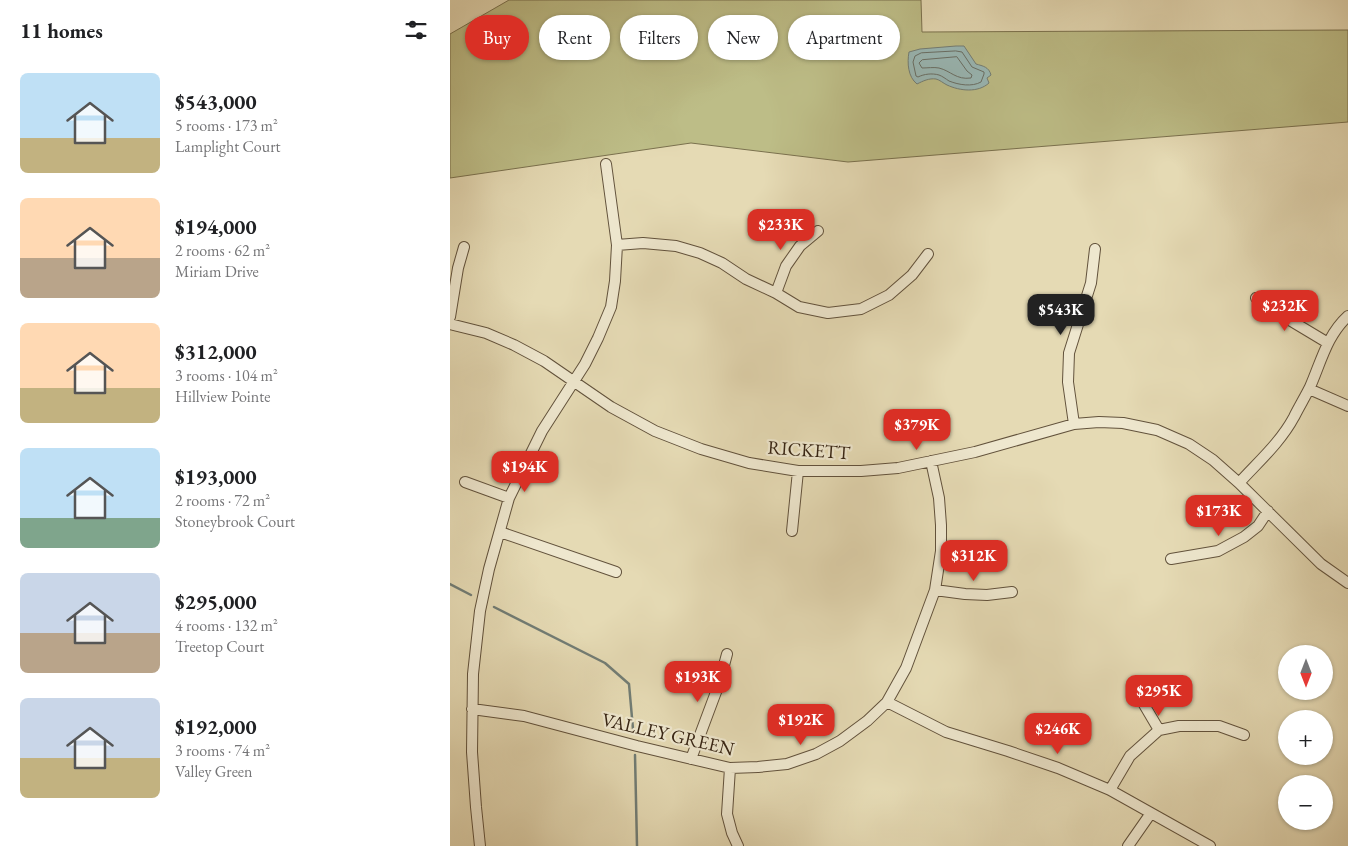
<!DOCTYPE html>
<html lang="en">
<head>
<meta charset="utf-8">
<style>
	:root { --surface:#fff; --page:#f6f6f6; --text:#202124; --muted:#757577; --accent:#d93025 }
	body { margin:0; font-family:"EB Garamond",serif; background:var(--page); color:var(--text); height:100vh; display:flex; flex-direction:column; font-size:19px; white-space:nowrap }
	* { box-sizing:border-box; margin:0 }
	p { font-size:16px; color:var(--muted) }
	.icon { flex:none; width:28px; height:28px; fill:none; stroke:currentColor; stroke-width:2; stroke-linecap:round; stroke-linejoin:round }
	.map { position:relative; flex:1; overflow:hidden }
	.side { display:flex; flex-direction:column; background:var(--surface); width:450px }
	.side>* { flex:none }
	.top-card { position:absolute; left:15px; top:15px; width:475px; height:45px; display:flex; gap:10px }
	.needle { width:32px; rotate:180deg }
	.tools { position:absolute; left:828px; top:645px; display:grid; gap:10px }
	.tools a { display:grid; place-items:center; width:55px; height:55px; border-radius:50%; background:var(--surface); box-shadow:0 1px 4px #0004; font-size:25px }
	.price { position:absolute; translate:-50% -42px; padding:0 11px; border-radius:10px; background:var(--accent); color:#fff; font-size:16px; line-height:32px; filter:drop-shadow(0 1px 2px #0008) }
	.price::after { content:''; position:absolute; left:50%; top:30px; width:15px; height:11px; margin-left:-8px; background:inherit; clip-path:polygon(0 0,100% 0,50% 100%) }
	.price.selected { background:#222; color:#fff }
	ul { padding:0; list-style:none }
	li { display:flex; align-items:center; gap:15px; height:125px; padding:0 20px }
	li span { display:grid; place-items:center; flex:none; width:140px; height:100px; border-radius:8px; color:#555 }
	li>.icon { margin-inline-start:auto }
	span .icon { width:60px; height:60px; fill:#fffc; stroke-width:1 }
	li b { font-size:21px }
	h2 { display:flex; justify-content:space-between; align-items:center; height:60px; padding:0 20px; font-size:21px }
	.pill { padding:0 18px; border-radius:22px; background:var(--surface); box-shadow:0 1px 4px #0004; font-size:18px; line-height:45px }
	.pill.selected { background:var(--accent); color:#fff }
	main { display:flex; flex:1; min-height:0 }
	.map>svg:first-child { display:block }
</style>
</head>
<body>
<main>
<section class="side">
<h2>11 homes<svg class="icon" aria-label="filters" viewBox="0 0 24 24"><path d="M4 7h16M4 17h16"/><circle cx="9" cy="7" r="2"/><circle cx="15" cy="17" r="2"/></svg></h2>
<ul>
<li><span style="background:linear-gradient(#bfe0f5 65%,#c2b280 0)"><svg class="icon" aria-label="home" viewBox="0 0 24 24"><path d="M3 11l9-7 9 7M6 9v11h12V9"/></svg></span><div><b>$543,000</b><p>5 rooms · 173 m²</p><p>Lamplight Court</p></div></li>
<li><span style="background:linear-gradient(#ffd9b3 60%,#b9a48a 0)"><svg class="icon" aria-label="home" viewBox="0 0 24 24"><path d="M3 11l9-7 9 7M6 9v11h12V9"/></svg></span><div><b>$194,000</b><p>2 rooms · 62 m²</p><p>Miriam Drive</p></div></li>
<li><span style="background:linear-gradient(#ffd9b3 65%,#c2b280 0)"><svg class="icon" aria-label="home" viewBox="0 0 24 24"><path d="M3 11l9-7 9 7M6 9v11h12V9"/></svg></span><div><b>$312,000</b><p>3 rooms · 104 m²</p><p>Hillview Pointe</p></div></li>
<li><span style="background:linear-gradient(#bfe0f5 70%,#7fa58c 0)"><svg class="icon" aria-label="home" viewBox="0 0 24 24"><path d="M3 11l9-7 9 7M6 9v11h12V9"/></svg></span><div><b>$193,000</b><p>2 rooms · 72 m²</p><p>Stoneybrook Court</p></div></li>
<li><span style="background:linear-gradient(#c9d6e8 60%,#b9a48a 0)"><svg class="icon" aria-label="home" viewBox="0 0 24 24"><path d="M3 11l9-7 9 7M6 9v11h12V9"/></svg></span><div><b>$295,000</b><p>4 rooms · 132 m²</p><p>Treetop Court</p></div></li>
<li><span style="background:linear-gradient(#c9d6e8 60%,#c2b280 0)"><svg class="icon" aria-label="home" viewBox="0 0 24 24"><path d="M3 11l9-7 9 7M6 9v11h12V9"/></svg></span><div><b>$192,000</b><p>3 rooms · 74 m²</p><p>Valley Green</p></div></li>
</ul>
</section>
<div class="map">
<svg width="898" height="846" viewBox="0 0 898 846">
	<rect width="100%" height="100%" fill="#e5dab4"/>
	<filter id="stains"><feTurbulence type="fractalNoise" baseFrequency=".004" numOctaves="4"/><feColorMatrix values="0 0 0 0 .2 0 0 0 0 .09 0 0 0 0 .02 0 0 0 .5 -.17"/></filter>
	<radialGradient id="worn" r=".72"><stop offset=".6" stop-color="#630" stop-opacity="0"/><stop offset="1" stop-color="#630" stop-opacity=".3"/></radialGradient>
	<!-- green -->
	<path fill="#bdbd87" stroke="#7a714e" d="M 59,0 L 471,0 L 472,32 L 898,30 L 898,122 L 398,162 L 241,143 L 0,178 L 0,34 Z"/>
	<!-- water -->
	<path fill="#99b8b6" stroke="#727d75" d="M 506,46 L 514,46 L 526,64 C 533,66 539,67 541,75 L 537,78 L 539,83 C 528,93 510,91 497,85 C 493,83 490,80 486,79 C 479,78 473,81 467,84 C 458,77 457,63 459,52 L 470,49 Z"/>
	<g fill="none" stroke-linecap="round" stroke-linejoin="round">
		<!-- shore -->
		<path stroke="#686e65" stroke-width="1" d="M 506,51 L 512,52 L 522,67 L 534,72 L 534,74 L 531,82 C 522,87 509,85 499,81 C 496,79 492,76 489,75 C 482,73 474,74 468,77 L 466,76 L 463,62 L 465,56 L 471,53 Z
			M 507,57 L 517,71 L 522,75 L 521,78 C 506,80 501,71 489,68 C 484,67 477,68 472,68 L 469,63 L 472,60 Z"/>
		<!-- stream -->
		<path stroke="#727d75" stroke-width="2.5" d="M 0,584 L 21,595
			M 44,607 L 155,663 L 179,684 L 183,729
			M 185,755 L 187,846"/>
		<!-- street casing -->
		<g stroke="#62523c" stroke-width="12">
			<path id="street" d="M 167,245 L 193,243 L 226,246 L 250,253 L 272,263 L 296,279 L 326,293 L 349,307 L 378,313 L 411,309 L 439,295 L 462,275 L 478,254
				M 326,293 L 336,266 L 350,246 L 368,231
				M 806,298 L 828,313 L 878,343
				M 0,317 L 8,268 L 14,247
				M 0,324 L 36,333 L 64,345 L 94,361 L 161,407 L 205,431 L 251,449 L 299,463 L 348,471 L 411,471 L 448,468 L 525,452 L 624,424 L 649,422 L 673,423 L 707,430 L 739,444 L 763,460 L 789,483 L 871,564 L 898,583
				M 859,389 L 898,406
				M 624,424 L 618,382 L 619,353 L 641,283 L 645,249
				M 15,482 L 59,498
				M 789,483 C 808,462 830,443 844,417 C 849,407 855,397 860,387 C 871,362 877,335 898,316
				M 342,531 L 348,471
				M 50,532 L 166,572
				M 721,559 L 768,551 L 794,537 L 808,526 L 818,511
				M 485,590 L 515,594 L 537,595 L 562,592
				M 689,696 L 709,730
				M 437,702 L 496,732 L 558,751 L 608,768 L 660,790 L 760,846
				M 22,709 L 74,716 L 187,746 L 280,768 L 308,767 L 337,764 L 366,754 L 390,741 L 417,721 L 437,702 L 456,668 L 485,590 L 491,551 L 491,525 L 489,498 L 481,461
				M 241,759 L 269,684 L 277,654
				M 280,768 L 277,814 L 282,833 L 288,846
				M 660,790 L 680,756 L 709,730 L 729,726 L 769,726 L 794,735
				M 30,846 L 26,807 L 22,752 L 23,674 L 30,611 L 39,569 L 59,498 L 92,431 L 135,364 L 148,338 L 161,307 L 165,281 L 167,245 L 156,164
				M 678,846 L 701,813"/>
		</g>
		<!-- street -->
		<use href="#street" stroke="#eee7ce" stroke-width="10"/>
	</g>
	<g text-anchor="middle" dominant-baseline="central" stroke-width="4.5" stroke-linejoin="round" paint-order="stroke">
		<!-- street labels -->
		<g font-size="19" fill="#372514" stroke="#eee7ce">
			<text transform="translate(359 450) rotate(4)">RICKETT</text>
			<text transform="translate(218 734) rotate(13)">VALLEY GREEN</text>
		</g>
	</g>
	<rect width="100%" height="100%" filter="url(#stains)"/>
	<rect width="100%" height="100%" fill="url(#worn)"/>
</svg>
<div class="tools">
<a><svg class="needle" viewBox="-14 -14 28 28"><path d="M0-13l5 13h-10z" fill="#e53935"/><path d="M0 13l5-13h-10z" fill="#757577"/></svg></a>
<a>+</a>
<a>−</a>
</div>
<b class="price" style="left:331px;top:251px">$233K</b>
<b class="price" style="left:835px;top:332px">$232K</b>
<b class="price selected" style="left:611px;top:336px">$543K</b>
<b class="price" style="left:467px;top:451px">$379K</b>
<b class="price" style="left:75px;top:493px">$194K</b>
<b class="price" style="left:769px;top:537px">$173K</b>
<b class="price" style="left:524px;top:582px">$312K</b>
<b class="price" style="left:248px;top:703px">$193K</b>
<b class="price" style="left:709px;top:717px">$295K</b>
<b class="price" style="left:351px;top:746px">$192K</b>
<b class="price" style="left:608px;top:755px">$246K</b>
<div class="top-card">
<a class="pill selected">Buy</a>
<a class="pill">Rent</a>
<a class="pill">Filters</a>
<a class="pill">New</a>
<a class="pill">Apartment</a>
</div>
</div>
</main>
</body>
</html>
